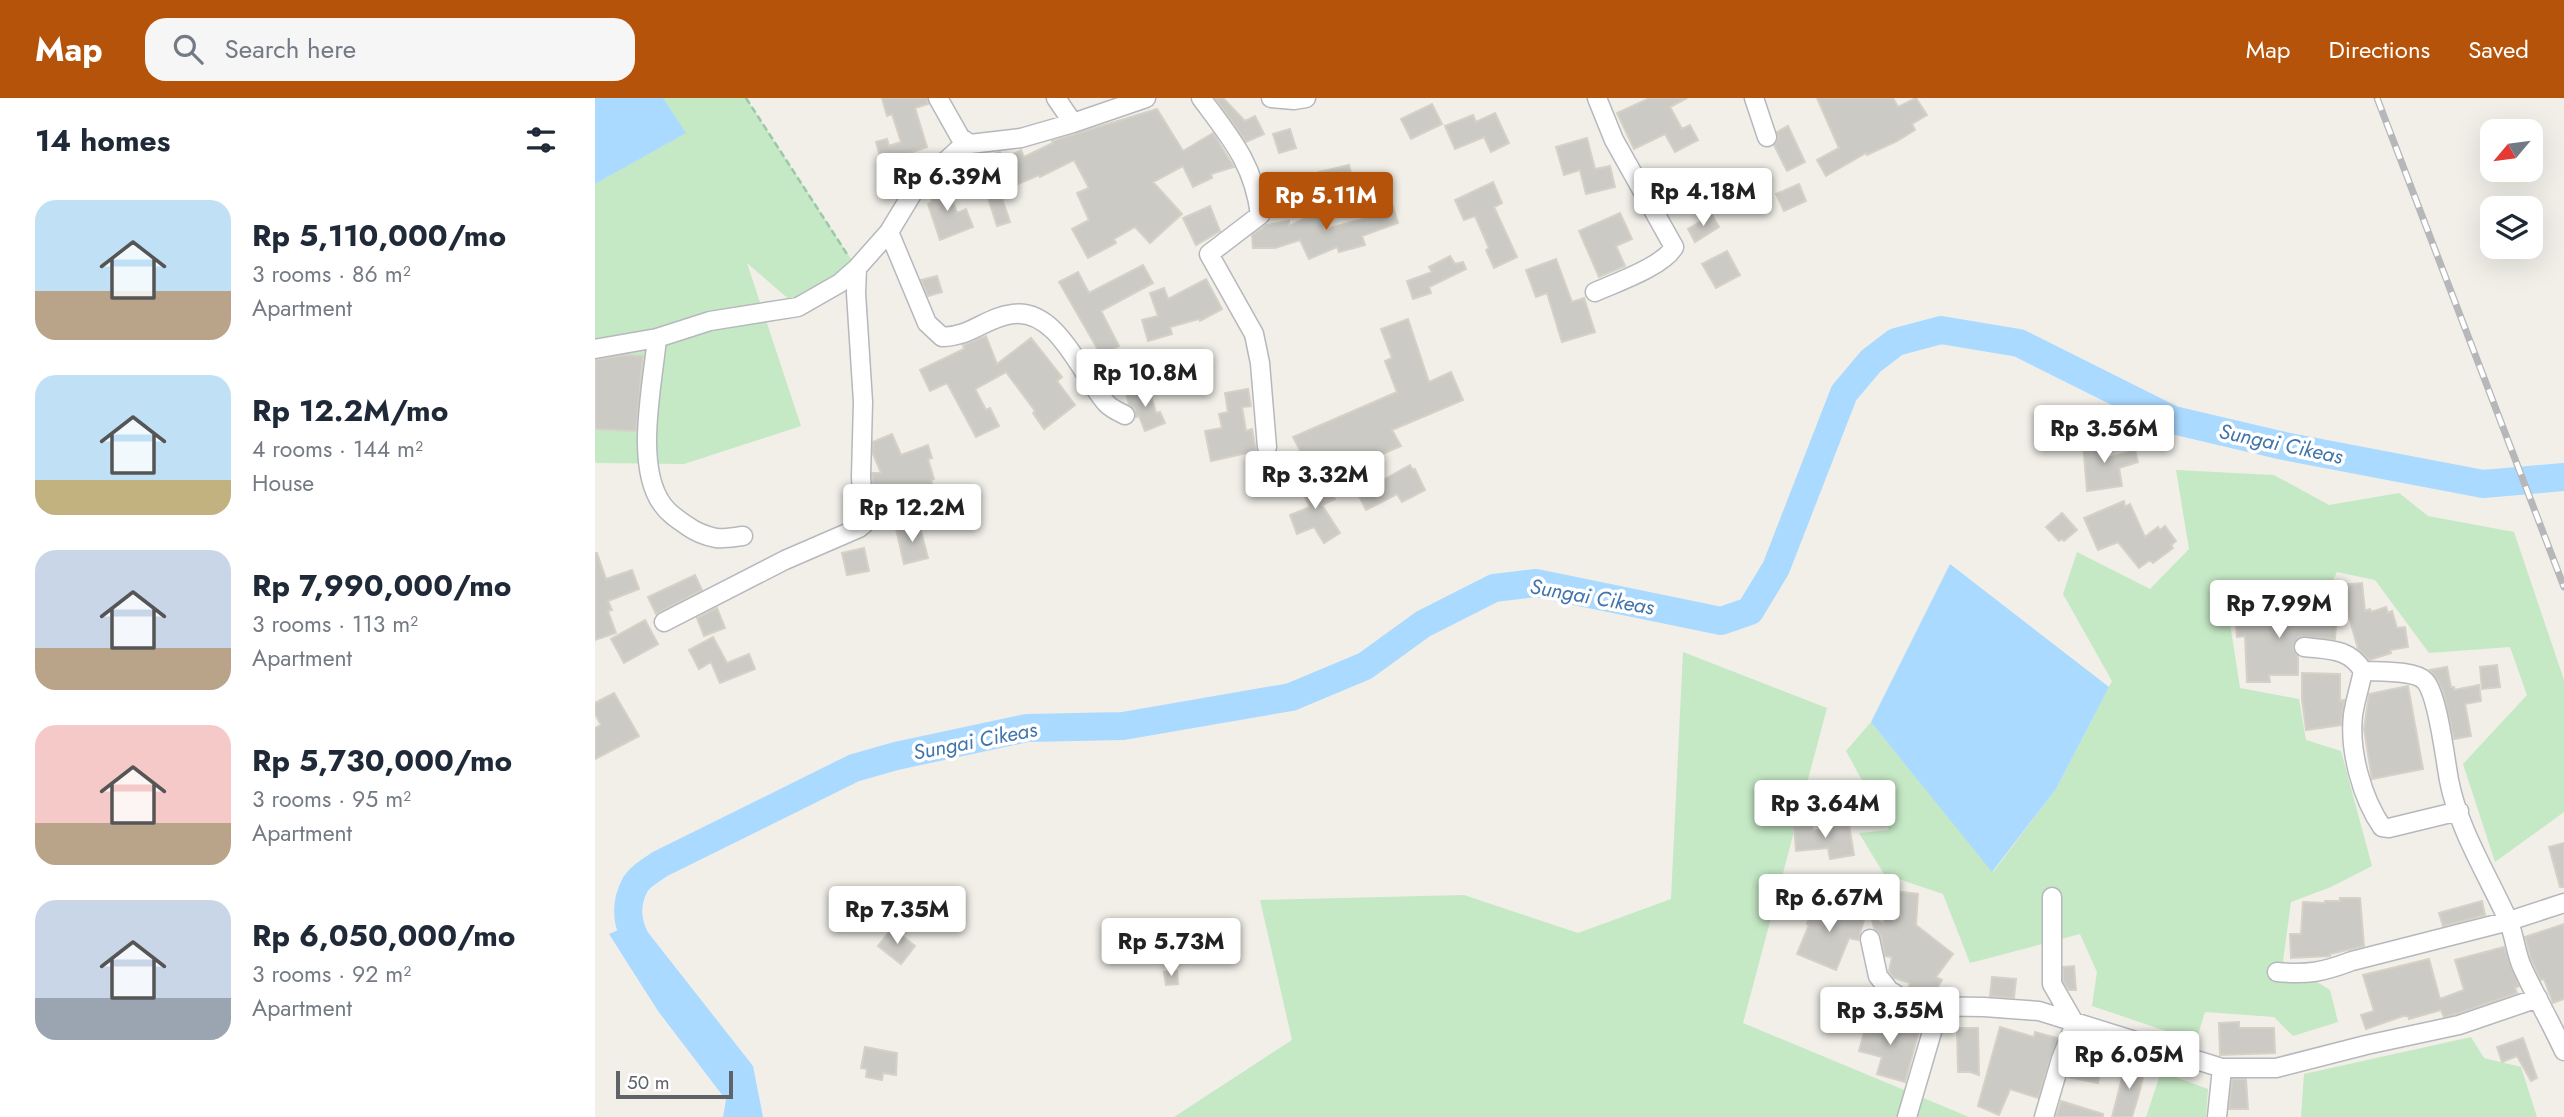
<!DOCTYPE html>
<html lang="en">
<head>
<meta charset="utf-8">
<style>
	:root { --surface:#fff; --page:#f6f6f7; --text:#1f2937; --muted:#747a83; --accent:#b45309 }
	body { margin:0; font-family:Jost,sans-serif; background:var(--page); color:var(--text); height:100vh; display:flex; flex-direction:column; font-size:26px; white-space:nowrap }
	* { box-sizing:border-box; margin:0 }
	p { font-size:23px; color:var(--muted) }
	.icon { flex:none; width:38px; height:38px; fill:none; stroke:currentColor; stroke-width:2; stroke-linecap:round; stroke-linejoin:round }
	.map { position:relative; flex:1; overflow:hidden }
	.sheet { display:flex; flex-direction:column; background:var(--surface); width:595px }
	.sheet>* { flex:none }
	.needle { width:46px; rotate:241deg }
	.controls { position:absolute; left:1885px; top:21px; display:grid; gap:14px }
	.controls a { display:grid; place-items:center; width:63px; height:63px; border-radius:14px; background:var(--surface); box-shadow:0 7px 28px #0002; font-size:35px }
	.scale { position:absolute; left:21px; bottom:18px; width:117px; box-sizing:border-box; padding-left:7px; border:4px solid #5f6368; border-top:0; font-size:19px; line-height:24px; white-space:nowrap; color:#5f6368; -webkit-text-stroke:5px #fff; paint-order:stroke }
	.price { position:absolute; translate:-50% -60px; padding:0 16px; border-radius:7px; background:#fff; color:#222; font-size:23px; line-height:46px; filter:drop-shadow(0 2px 4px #0008) }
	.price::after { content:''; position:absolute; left:50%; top:42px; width:21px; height:16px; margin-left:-10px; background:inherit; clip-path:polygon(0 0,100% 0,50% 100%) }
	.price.current { background:var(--accent); color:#fff }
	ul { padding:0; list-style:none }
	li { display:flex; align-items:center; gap:21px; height:175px; padding:0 35px }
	li span { display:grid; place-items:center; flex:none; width:196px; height:140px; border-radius:21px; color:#555 }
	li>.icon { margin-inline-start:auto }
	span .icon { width:84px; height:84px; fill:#fffc; stroke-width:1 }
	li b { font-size:30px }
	h2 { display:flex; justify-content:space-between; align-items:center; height:84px; padding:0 35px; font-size:30px }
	header { display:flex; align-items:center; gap:42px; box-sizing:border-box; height:98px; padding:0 35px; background:var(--accent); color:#fff }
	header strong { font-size:33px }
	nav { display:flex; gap:38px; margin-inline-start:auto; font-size:24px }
	.search { width:490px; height:63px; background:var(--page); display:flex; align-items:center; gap:18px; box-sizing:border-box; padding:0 24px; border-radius:21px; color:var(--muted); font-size:26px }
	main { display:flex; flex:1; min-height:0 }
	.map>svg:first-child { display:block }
</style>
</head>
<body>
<header>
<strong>Map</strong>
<div class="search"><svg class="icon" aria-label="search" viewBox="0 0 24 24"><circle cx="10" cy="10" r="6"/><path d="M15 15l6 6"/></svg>Search here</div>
<nav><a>Map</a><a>Directions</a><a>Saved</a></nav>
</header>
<main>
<section class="sheet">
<h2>14 homes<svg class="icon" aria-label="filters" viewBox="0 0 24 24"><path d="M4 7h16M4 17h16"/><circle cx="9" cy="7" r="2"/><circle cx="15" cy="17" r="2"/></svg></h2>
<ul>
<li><span style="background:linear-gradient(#bfe0f5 65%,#b9a48a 0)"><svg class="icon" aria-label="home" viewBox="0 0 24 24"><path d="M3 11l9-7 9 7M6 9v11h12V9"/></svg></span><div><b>Rp 5,110,000/mo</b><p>3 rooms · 86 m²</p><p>Apartment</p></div></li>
<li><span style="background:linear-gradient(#bfe0f5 75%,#c2b280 0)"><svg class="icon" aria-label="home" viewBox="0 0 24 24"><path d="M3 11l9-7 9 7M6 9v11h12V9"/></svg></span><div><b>Rp 12.2M/mo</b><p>4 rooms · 144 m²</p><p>House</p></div></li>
<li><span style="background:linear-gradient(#c9d6e8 70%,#b9a48a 0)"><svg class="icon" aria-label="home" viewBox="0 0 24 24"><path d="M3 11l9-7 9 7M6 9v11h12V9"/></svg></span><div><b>Rp 7,990,000/mo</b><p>3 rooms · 113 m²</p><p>Apartment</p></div></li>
<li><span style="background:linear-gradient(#f6c9c9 70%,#b9a48a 0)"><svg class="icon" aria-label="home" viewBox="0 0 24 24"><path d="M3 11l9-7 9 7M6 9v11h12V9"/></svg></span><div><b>Rp 5,730,000/mo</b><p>3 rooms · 95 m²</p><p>Apartment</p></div></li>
<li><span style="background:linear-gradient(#c9d6e8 70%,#9aa5b1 0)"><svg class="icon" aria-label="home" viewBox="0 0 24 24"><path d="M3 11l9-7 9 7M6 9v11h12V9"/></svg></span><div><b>Rp 6,050,000/mo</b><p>3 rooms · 92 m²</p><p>Apartment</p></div></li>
</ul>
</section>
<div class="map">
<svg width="1969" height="1019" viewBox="0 0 1969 1019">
	<rect width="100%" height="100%" fill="#f1efe8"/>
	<!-- green -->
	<path fill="#c5e8c5" d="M 68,0 L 151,0 L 262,170 L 203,209 L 152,165 L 206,328 L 89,366 L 2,365 L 0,364 L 0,86 L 90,35 Z
		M 1581,372 L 1679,377 L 1734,407 L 1804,395 L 1833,418 L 1919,434 L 1969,582 L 1969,714 L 1900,764 L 1868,666 L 1932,597 L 1915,549 L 1834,555 L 1780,482 L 1742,474 L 1729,501 L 1633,512 L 1645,590 L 1704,601 L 1711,642 L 1746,653 L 1777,768 L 1736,789 L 1696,804 L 1688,863 L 1735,892 L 1743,924 L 1698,938 L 1679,919 L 1610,914 L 1601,943 L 1497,908 L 1502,874 L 1485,836 L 1375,865 L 1348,796 L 1289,776 L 1264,735 L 1294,732 L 1251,653 L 1276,624 L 1398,774 L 1461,691 L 1517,583 L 1468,496 L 1482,454 L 1555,491 L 1594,451 Z
		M 1088,554 L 1232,610 L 1148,925 L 1374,1019 L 579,1019 L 697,942 L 665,802 L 869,797 L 983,835 L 1076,801 Z
		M 1876,939 L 1889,960 L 1926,969 L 1942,1019 L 1706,1019 L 1709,976 Z
		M 1566,974 L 1613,991 L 1611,1019 L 1551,1019 Z"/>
	<!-- water -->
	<path fill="#aadaff" d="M 0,0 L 68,0 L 91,35 L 0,86 Z
		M 1355,466 L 1514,589 L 1461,691 L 1397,774 L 1276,624 Z
		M 44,823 L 158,968 L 168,1019 L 128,1019 L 131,1002 L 63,913 L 14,836 Z"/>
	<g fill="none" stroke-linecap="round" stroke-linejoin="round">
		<!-- river -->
		<path stroke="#aadaff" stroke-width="28" d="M 53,859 C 35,838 26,813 40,787 C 44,779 57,772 65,766 L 259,670 L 301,658 L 432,630 L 528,628 L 696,599 L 770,568 L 828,526 L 899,490 L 941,485 L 1126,523 L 1155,513 L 1181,470 L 1249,295 L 1276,263 L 1301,244 L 1346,232 L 1424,245 L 1578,322 L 1689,348 L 1888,386 L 1969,379"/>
	</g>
	<!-- building -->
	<path fill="#cccac5" stroke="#d6d1c6" stroke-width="2" d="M 287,0 L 332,0 L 333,6 L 320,10 L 332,49 L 309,57 L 311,67 L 301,70 L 306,89 L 291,93 L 286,77 L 290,76 L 281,44 L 292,41 L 294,48 L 306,44 L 297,16 L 292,18 Z
		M 623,0 L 628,0 L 650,23 L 660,18 L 669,36 L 651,44 L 621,1 Z
		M 1055,0 L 1092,0 L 1075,9 L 1087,31 L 1095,27 L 1103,42 L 1080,54 L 1070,36 L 1039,51 L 1022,15 Z
		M 1222,0 L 1298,0 L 1303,9 L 1321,0 L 1332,17 L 1317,26 L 1320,32 L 1302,43 L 1272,57 L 1271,55 L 1231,78 L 1222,62 L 1244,50 Z
		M 837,6 L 847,26 L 816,41 L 806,21 Z
		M 562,11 L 588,53 L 618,35 L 639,69 L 616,76 L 617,80 L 598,89 L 588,68 L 558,84 L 587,116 L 555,145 L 540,129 L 519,141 L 521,145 L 493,160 L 477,131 L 494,122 L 482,95 L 494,90 L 479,62 L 445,79 L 444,77 L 405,94 L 415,124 L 402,128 L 381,62 L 405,54 L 408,61 L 426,52 L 429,59 L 458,45 L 457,43 Z
		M 900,15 L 914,45 L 896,54 L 889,39 L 860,51 L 850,28 L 878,17 L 881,24 Z
		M 1193,28 L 1210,64 L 1192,73 L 1179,47 L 1183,41 L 1182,34 Z
		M 695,31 L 701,50 L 684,55 L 678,36 Z
		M 992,40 L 1000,71 L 1015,68 L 1020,89 L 991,96 L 985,72 L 969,77 L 961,49 Z
		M 754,67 L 758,83 L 728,90 L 724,74 Z
		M 688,76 L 690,95 L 673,96 L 667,77 Z
		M 349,81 L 362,115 L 371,111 L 378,129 L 345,142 L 333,106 L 337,104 L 334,94 Z
		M 898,84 L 907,105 L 899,109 L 922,159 L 899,170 L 891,152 L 894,150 L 880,118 L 869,122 L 860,102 Z
		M 1204,86 L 1211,103 L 1189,113 L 1181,96 Z
		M 795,100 L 803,125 L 767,138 L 770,147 L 744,154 L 742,149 L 714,161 L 705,142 L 680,150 L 658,150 L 657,137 L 671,127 L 694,123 L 694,128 L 723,114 L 731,131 L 779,118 L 775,107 Z
		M 615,108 L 625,133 L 601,147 L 588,120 Z
		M 1025,115 L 1037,141 L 1021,148 L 1030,168 L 1004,179 L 984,133 Z
		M 1117,117 L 1124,129 L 1100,144 L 1093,131 Z
		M 1132,153 L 1145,177 L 1121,190 L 1107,166 Z
		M 855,158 L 860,166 L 868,164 L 871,171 L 834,189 L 836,195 L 818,201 L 812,183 L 837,174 L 834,169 Z
		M 961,161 L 977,204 L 989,200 L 1000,234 L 967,244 L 952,195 L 941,199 L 931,172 Z
		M 548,167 L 558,185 L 506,213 L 524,248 L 506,257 L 464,184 L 483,174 L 494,195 Z
		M 342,178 L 347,194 L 333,198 L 326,182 Z
		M 611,181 L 627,211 L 605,223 L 604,221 L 575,229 L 577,236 L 553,243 L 547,222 L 563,218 L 555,195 L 569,190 L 573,201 Z
		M 813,221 L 834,284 L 856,274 L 868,302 L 797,332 L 806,348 L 722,385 L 698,339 L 802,294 L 790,263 L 797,260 L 786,231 Z
		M 391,238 L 402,266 L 436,240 L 467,279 L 462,283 L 480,307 L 449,331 L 438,315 L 440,313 L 411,274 L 380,291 L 391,312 L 395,310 L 404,328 L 381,339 L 352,285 L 335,293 L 325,272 L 369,251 L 368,247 Z
		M 29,257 L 48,258 L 41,333 L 0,331 L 0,262 Z
		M 554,290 L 561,315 L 565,314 L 570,325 L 550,333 L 544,318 L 541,319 L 540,311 L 534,306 L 531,296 Z
		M 653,291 L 656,308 L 647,309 L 651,333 L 657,331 L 661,353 L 616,363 L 610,333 L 627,330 L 624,316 L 633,314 L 630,295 Z
		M 297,336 L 306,357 L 333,347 L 337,360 L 333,361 L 339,381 L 336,382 L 341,399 L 315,407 L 279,410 L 277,375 L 286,375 L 278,356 L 278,344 Z
		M 1510,338 L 1513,360 L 1540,352 L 1543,364 L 1524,370 L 1527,388 L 1492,393 L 1488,345 L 1492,344 L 1491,340 L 1495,339 Z
		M 815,367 L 818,372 L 820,371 L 830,392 L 807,404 L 802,396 L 771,412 L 763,396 Z
		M 710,379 L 717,390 L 731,384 L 740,401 L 727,407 L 745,435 L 729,445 L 719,429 L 702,436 L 695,417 L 715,409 L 702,383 Z
		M 1529,403 L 1530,409 L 1535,406 L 1550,439 L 1563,429 L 1565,432 L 1570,428 L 1581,443 L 1576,447 L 1578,450 L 1558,465 L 1555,462 L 1544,470 L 1523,444 L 1503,452 L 1489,420 Z
		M 1467,415 L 1482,432 L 1469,443 L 1467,441 L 1464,443 L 1451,429 Z
		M 324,426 L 333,460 L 309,466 L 301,431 Z
		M 269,450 L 274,473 L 252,477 L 247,455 Z
		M 0,455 L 2,455 L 11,481 L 37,472 L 44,491 L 13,503 L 17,512 L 13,513 L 21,535 L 0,542 Z
		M 100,477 L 107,492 L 61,516 L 53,499 Z
		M 1767,485 L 1770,513 L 1775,511 L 1776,514 L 1791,509 L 1793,515 L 1797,513 L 1802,530 L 1810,529 L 1813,549 L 1795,552 L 1796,555 L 1774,562 L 1763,551 L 1745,487 Z
		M 122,510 L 130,530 L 109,538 L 102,520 Z
		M 1676,514 L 1742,515 L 1740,541 L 1704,539 L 1698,549 L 1703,559 L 1703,577 L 1674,577 L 1675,584 L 1652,584 L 1650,538 L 1642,539 L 1640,516 Z
		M 50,522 L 63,546 L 29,565 L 16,541 Z
		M 118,539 L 132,565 L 154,556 L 160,571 L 125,585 L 116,564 L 104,571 L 94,552 Z
		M 1902,567 L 1905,589 L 1887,591 L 1885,569 Z
		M 1852,569 L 1856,589 L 1859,589 L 1859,592 L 1884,587 L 1886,603 L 1870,606 L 1876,638 L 1859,641 L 1849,597 L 1844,584 L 1835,572 Z
		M 1707,575 L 1745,576 L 1745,603 L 1749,602 L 1746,627 L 1711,632 L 1707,601 Z
		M 1813,588 L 1828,671 L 1777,681 L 1769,631 L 1774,596 Z
		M 19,595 L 44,638 L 0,661 L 0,630 L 6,627 L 0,616 L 0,605 Z
		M 1254,727 L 1259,757 L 1235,761 L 1233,750 L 1201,753 L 1199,729 L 1217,728 L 1218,733 Z
		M 1969,745 L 1969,789 L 1965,789 L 1954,749 Z
		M 1291,792 L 1323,796 L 1321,827 L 1358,856 L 1341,879 L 1347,882 L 1338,897 L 1322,897 L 1313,890 L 1315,885 L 1299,880 L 1294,873 L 1297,859 L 1290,858 L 1286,838 L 1279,830 L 1277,821 L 1289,825 Z
		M 1745,800 L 1765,800 L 1769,848 L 1735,856 L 1735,858 L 1696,860 L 1695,836 L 1706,836 L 1708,804 L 1730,805 L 1730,803 L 1745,803 Z
		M 1219,803 L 1270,819 L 1263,842 L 1254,840 L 1241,872 L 1202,856 L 1214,827 L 1212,826 Z
		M 1887,803 L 1890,817 L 1848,828 L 1844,815 Z
		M 1969,826 L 1969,901 L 1958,905 L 1949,881 L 1946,882 L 1936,861 L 1930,839 Z
		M 297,830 L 320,848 L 306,866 L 283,848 Z
		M 1909,849 L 1924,888 L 1920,890 L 1922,895 L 1861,916 L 1849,919 L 1846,912 L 1814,921 L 1813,918 L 1808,918 L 1771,931 L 1766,917 L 1779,913 L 1768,877 L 1834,861 L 1845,901 L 1869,892 L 1860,862 Z
		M 1479,868 L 1481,892 L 1474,892 L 1468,883 L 1468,869 Z
		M 582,873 L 583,886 L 571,887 L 569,874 Z
		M 1397,879 L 1421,881 L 1419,900 L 1395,898 Z
		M 1282,920 L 1324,933 L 1310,984 L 1282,976 L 1287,959 L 1264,953 L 1272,923 Z
		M 1644,924 L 1644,930 L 1679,930 L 1680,955 L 1625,957 L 1624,925 Z
		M 1405,929 L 1439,939 L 1440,934 L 1462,940 L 1443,1000 L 1415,991 L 1404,1017 L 1383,1008 Z
		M 1362,930 L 1383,930 L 1384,977 L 1375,974 L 1363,974 Z
		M 1928,940 L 1942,980 L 1936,983 L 1922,958 L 1907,964 L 1902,949 Z
		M 1484,948 L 1509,955 L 1503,985 L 1473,979 Z
		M 270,949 L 302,955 L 301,977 L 288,975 L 287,982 L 271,979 L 272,971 L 266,970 Z
		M 1531,965 L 1550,970 L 1545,992 L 1537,1019 L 1517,1019 Z
		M 1637,981 L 1651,981 L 1653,1011 L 1634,1011 Z
		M 1466,1003 L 1508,1016 L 1508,1019 L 1461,1019 Z"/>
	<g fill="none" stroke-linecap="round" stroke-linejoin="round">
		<!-- street casing -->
		<g stroke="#b5b8bc" stroke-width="21">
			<path id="street" d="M 343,0 L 365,39 L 375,46
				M 461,0 L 478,25
				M 606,0 C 635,39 659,66 665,117 L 614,156 L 659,236 L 665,265 L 672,349
				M 676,0 L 699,2 L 711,0
				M 1159,0 L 1172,39
				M 294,134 L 332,225 L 347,239 C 378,238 391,219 418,216 C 463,210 487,279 512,306 C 517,311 524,314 530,317
				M 1000,194 C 1020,185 1069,168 1079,149 L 1019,42 L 1002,0
				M 62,240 C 58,285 39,367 67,406 C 73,415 82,421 91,427 C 99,433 111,438 121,440 C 129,441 139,439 148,438
				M 0,251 L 62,240 L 115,223 L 203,209 L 245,185 L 262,170 L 294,134 L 320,91 L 364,51 L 375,46 L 426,40 L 478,25 L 551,0
				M 69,524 L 190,462 L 264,430 L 269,426 L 266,379 L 268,304 L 261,195 L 262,170
				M 1709,549 C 1734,552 1754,550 1768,573 C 1783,574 1820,572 1830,583 C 1843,597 1850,661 1854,682 C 1863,730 1892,776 1912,820 C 1920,836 1920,855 1928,871 C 1941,899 1956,925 1969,953
				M 1768,573 C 1765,588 1760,603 1758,617 C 1754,653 1767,700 1787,729 L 1794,730 L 1864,713
				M 1275,841 L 1283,878 L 1294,892 L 1319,908 L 1389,909 L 1444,913 L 1627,970 L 1681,970 L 1771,947 L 1864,927 L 1943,900
				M 1682,874 C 1713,877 1728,874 1757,863 L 1914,823 L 1969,805
				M 1312,1019 L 1344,910
				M 1449,1019 L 1466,961 L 1480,926 L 1457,886 L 1457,799
				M 1622,1019 L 1627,970"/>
		</g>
		<!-- path -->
		<path stroke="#9cc7a9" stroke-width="2.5" stroke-dasharray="7 3.5" stroke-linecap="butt" d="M 151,0 L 252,156"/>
		<!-- street -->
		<use href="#street" stroke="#fff" stroke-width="18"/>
		<!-- rail casing -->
		<g stroke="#b6b7b8" stroke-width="7">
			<path id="rail" d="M 1782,0 L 1969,489"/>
		</g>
		<!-- rail -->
		<use href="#rail" stroke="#fff" stroke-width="4.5" stroke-dasharray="13" stroke-linecap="butt"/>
	</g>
	<g text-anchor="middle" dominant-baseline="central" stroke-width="7" stroke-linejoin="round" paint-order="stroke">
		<!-- water labels -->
		<g font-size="21" font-style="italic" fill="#4174aa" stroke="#fff">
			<text transform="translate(1686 346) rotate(12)">Sungai Cikeas</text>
			<text transform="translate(997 499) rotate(10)">Sungai Cikeas</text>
			<text transform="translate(380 643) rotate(-11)">Sungai Cikeas</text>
		</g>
	</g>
</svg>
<div class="controls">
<a><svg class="needle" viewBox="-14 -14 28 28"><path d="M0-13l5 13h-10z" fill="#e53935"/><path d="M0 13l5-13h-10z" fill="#747a83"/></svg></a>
<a><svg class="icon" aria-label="layers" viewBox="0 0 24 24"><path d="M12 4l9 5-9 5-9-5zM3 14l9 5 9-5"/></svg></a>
</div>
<div class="scale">50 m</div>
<b class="price" style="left:352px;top:115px">Rp 6.39M</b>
<b class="price" style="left:1108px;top:130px">Rp 4.18M</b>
<b class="price current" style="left:731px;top:134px">Rp 5.11M</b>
<b class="price" style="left:550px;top:311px">Rp 10.8M</b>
<b class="price" style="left:1509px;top:367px">Rp 3.56M</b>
<b class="price" style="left:720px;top:413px">Rp 3.32M</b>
<b class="price" style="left:317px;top:446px">Rp 12.2M</b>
<b class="price" style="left:1684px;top:542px">Rp 7.99M</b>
<b class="price" style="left:1230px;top:742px">Rp 3.64M</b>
<b class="price" style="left:1234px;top:836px">Rp 6.67M</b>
<b class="price" style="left:302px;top:848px">Rp 7.35M</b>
<b class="price" style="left:576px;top:880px">Rp 5.73M</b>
<b class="price" style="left:1295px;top:949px">Rp 3.55M</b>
<b class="price" style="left:1534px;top:993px">Rp 6.05M</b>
</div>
</main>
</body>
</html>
